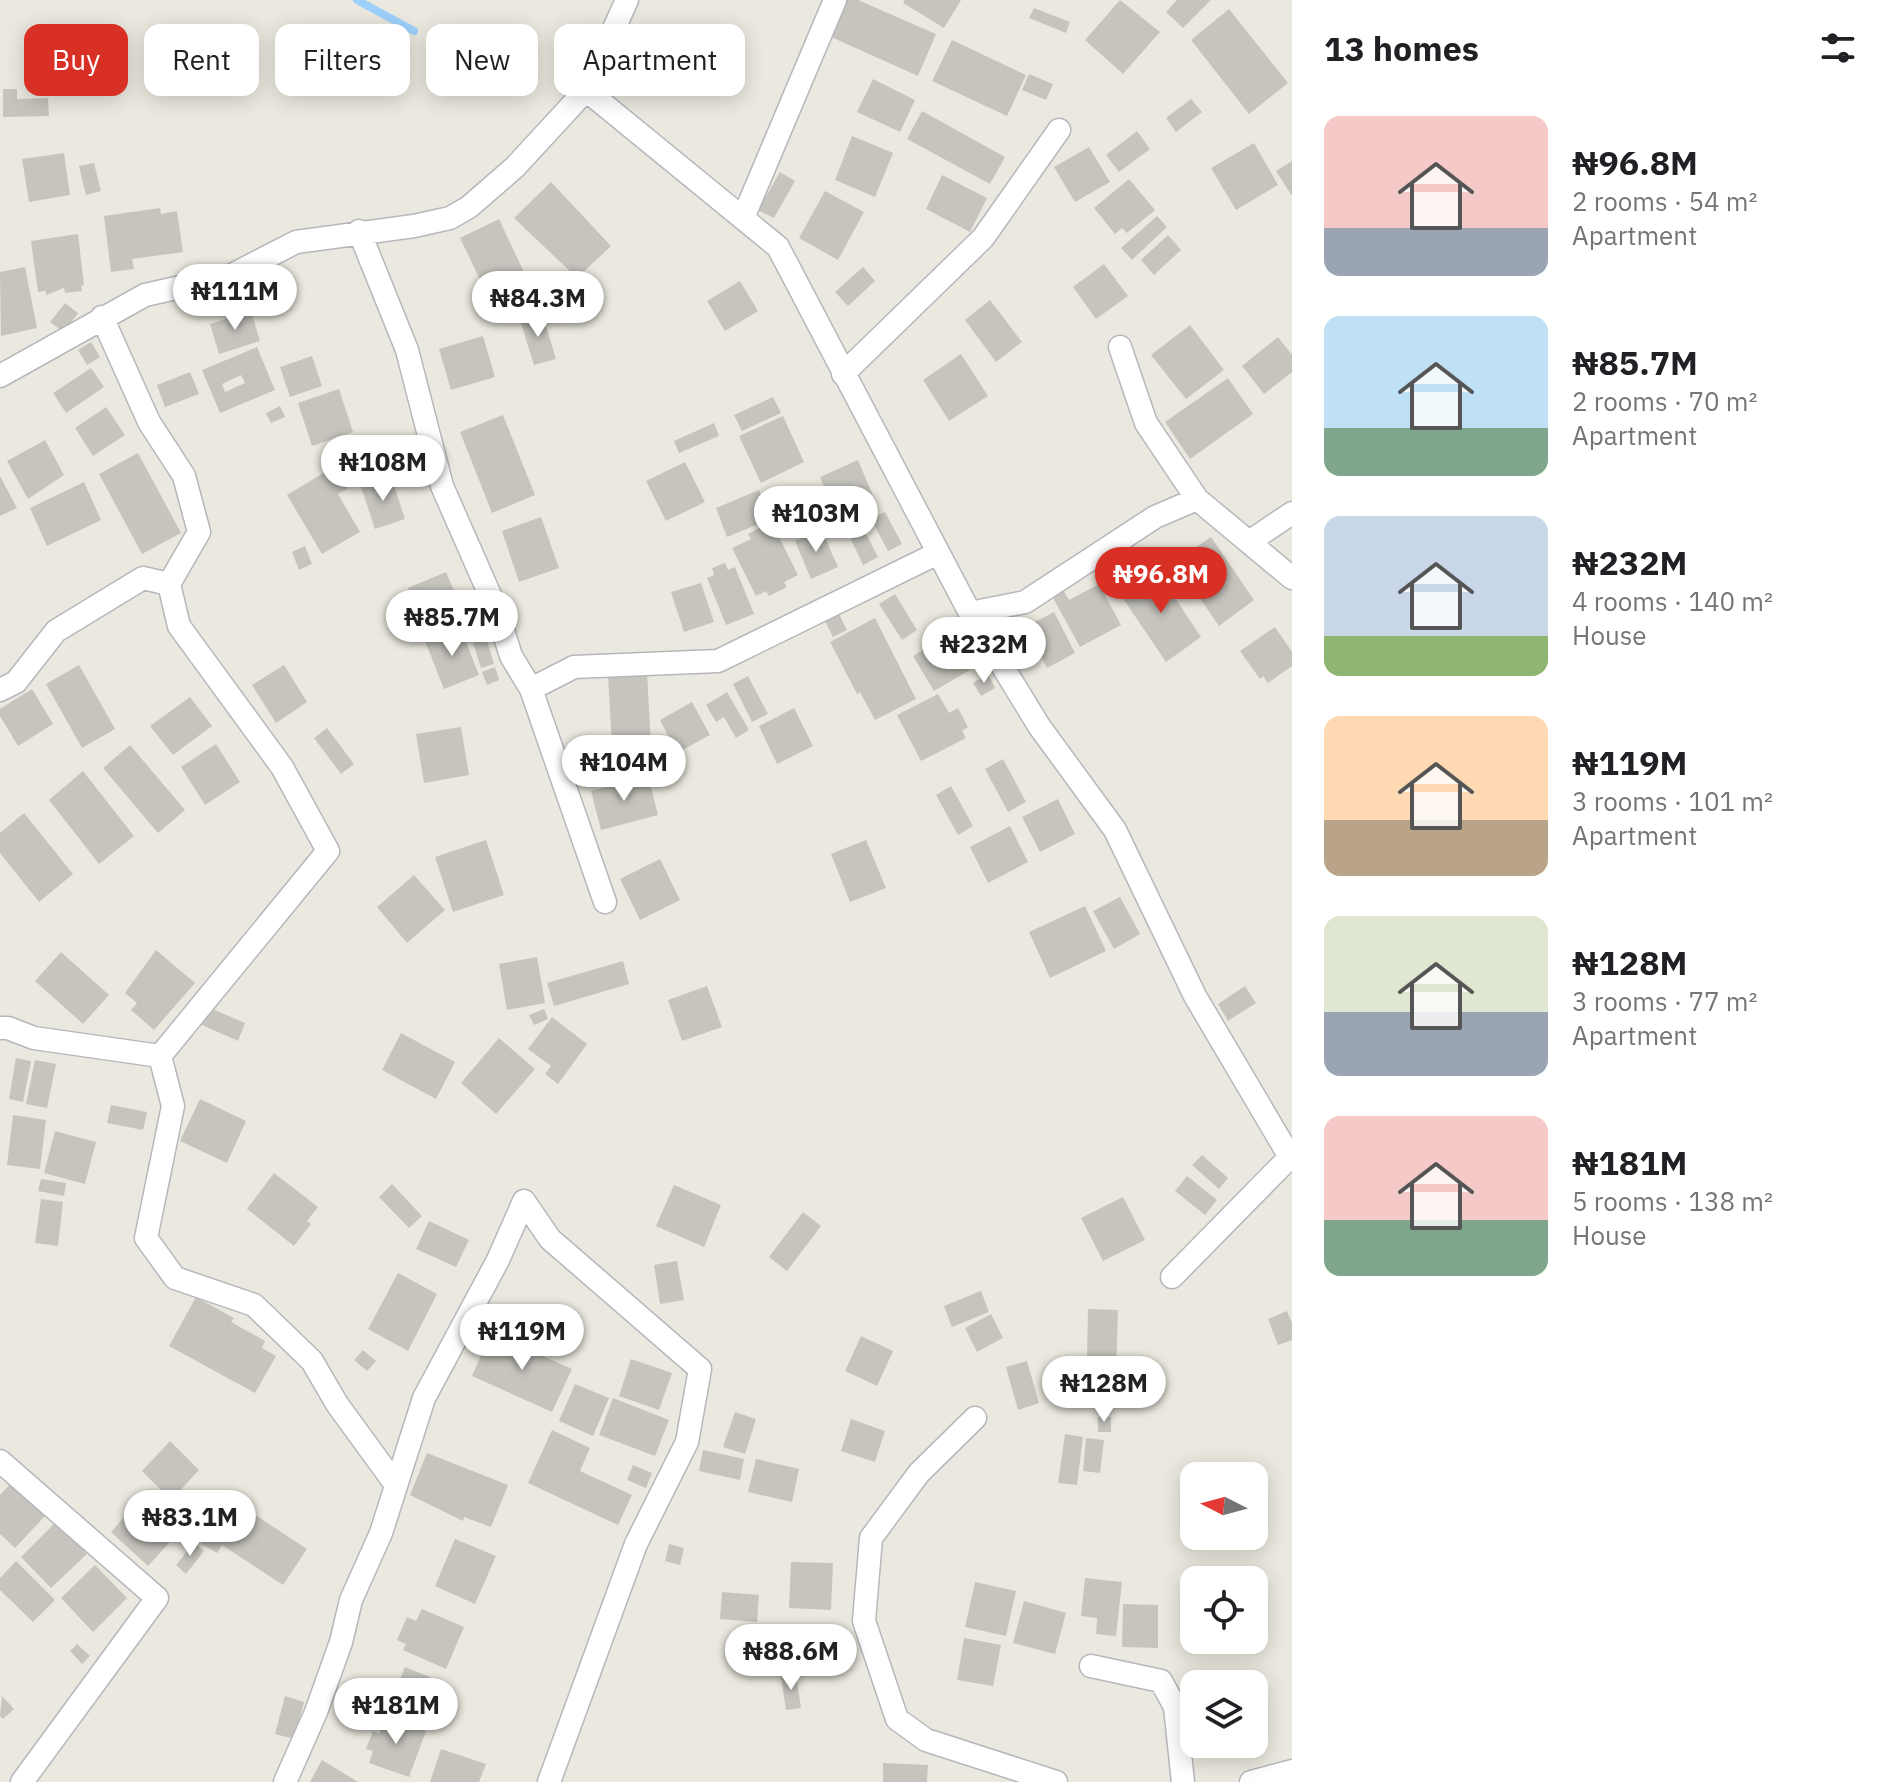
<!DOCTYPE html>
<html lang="en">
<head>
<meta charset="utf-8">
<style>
	:root { --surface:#fff; --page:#f2f2f2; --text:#202124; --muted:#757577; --accent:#d93025 }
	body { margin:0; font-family:"IBM Plex Sans",sans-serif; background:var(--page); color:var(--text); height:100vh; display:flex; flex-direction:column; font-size:30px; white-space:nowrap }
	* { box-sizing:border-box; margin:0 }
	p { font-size:26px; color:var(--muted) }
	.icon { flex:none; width:44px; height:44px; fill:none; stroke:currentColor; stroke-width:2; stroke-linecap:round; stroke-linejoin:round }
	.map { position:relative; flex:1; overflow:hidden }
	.side { display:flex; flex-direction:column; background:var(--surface); width:600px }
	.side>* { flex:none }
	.banner { position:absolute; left:24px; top:24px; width:760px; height:72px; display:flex; gap:16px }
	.needle { width:52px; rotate:276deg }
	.tools { position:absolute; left:1180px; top:1462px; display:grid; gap:16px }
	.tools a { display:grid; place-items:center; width:88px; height:88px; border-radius:16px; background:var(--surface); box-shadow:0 4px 20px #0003; font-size:40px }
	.price { position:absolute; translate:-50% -68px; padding:0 18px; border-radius:28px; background:#fff; color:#222; font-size:26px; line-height:52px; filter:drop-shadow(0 2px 4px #0008) }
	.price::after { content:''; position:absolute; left:50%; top:48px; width:24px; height:18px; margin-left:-12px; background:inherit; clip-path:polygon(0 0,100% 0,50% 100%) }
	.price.active { background:var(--accent); color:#fff }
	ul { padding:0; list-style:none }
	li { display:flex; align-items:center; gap:24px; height:200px; padding:0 32px }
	li span { display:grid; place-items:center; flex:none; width:224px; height:160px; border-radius:16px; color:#555 }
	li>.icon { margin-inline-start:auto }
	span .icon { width:96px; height:96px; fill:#fffc; stroke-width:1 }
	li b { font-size:34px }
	h2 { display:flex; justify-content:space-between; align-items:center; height:96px; padding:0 32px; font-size:34px }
	.tag { padding:0 28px; border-radius:16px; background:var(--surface); box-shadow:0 4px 20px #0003; font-size:28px; line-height:72px }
	.tag.active { background:var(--accent); color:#fff }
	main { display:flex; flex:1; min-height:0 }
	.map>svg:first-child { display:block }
</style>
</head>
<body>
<main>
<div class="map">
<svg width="1292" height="1782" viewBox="0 0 1292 1782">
	<rect width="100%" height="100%" fill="#ebe9df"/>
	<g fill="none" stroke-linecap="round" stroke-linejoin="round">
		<!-- stream -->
		<path stroke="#9ed0fc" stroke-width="8" d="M 357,0 L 414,31"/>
	</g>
	<!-- building -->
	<path fill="#c6c4bd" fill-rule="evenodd" d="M 847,0 L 858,0 L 936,34 L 918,76 L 831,37 Z
		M 905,0 L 961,0 L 944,28 L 903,3 Z
		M 1120,0 L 1160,32 L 1123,74 L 1085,40 Z
		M 1177,0 L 1211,0 L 1183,28 L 1166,12 Z
		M 1034,8 L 1070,22 L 1066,33 L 1029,18 Z
		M 1229,9 L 1288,83 L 1249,114 L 1191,40 Z
		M 952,40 L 1026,75 L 1007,116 L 932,81 Z
		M 1029,74 L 1053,84 L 1046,100 L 1022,90 Z
		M 873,79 L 915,100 L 900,132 L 857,112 Z
		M 3,89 L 17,89 L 17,99 L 48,98 L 49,116 L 3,117 Z
		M 1191,99 L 1202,112 L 1176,132 L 1166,118 Z
		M 922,111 L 1005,157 L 990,184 L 907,139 Z
		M 1137,131 L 1150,149 L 1119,172 L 1106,155 Z
		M 852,136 L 893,153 L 875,197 L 835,180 Z
		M 1254,143 L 1278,185 L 1236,210 L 1211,168 Z
		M 1089,147 L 1110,182 L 1075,202 L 1054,167 Z
		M 64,153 L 70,195 L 29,202 L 22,159 Z
		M 1292,161 L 1292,196 L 1276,171 Z
		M 94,163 L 101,191 L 86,195 L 79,166 Z
		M 780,172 L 795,181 L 774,218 L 758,210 Z
		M 942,175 L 987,198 L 970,232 L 926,209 Z
		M 1129,179 L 1155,210 L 1127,233 L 1122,228 L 1115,234 L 1094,208 Z
		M 551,182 L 611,246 L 577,278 L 514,218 Z
		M 825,191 L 864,212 L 838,260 L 799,238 Z
		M 160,208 L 161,214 L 177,211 L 183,252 L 132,259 L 134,269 L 111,272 L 104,216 Z
		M 1157,216 L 1167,227 L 1132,260 L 1121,248 Z
		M 499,219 L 538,302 L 500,321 L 460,238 Z
		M 78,234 L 84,285 L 81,286 L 82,291 L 65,293 L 64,288 L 46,295 L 46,291 L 38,292 L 31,241 Z
		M 1168,235 L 1181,250 L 1154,275 L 1141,260 Z
		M 1104,264 L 1128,296 L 1096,319 L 1073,287 Z
		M 25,267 L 37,328 L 1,336 L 0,272 Z
		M 863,267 L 875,281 L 848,306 L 835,292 Z
		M 740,281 L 758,311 L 725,331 L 707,301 Z
		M 990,300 L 1022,342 L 996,362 L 965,320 Z
		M 65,303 L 78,313 L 64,332 L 50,322 Z
		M 251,311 L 260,341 L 219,354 L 210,324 Z
		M 542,313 L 556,359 L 534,365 L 520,320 Z
		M 1190,325 L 1224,370 L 1186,399 L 1151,355 Z
		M 483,336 L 495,377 L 451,390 L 439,349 Z
		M 1278,337 L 1292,355 L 1292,372 L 1264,394 L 1242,366 Z
		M 91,342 L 100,357 L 87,365 L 78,350 Z
		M 257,347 L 275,390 L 220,413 L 202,370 ZM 241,375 L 245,383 L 225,392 L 222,384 Z
		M 961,354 L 988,396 L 949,421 L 923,380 Z
		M 312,356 L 322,386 L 290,397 L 280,367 Z
		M 91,368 L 104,387 L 66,413 L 53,393 Z
		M 190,372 L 199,394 L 165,407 L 157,385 Z
		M 1228,378 L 1253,414 L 1190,459 L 1165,422 Z
		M 339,389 L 353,432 L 312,446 L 298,403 Z
		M 773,397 L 781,413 L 742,431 L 734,415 Z
		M 280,406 L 285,417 L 271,423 L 266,413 Z
		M 106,407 L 125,435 L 93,456 L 75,428 Z
		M 503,415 L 535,495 L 492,513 L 460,432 Z
		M 783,416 L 804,462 L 761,483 L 739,436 Z
		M 714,423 L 719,436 L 679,453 L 674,441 Z
		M 45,440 L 64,475 L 28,499 L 7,461 Z
		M 138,453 L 181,533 L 142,554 L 99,474 Z
		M 858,460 L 876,503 L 838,520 L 820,477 Z
		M 685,462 L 705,502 L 666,521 L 646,481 Z
		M 335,466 L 348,488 L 338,494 L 360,532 L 322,554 L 287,495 Z
		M 0,476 L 17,508 L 0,516 Z
		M 391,476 L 405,519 L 375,529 L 361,487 Z
		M 84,482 L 101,520 L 47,546 L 30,508 Z
		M 759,490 L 771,519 L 727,537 L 716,508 Z
		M 885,512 L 902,544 L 888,551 L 871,519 Z
		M 541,517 L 559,568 L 519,582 L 502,531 Z
		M 858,518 L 878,557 L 863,565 L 844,524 Z
		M 763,526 L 765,531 L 774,527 L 798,575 L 784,582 L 787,587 L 769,596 L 766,591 L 756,596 L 732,548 L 751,539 L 748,534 Z
		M 821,529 L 838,567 L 811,579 L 795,541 Z
		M 1211,537 L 1254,600 L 1219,626 L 1175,562 Z
		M 305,546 L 312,564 L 299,570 L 292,552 Z
		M 725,563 L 728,570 L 735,567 L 754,614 L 726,625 L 707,578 L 714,575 L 712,568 Z
		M 1156,569 L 1201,637 L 1166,662 L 1120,594 Z
		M 446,572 L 464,614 L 425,631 L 408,588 Z
		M 701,583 L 714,622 L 684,632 L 671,592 Z
		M 1099,584 L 1121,625 L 1080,647 L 1052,596 L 1063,590 L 1069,600 Z
		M 895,594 L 917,630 L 902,640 L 879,604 Z
		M 1054,612 L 1075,653 L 1047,668 L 1042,658 L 1029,665 L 1023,652 L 1014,656 L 1009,645 L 1017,641 L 1013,633 Z
		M 839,614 L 847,630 L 833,637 L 825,621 Z
		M 875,618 L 916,699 L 875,720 L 860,692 L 857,694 L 830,642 Z
		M 482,620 L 487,634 L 468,640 L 463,626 Z
		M 460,627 L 479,675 L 444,689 L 425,641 Z
		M 1275,627 L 1292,652 L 1292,666 L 1268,683 L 1263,676 L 1260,679 L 1240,651 Z
		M 949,634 L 965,659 L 979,651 L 985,661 L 934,691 L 913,656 Z
		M 486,638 L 494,664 L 481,668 L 473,643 Z
		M 79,665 L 115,729 L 82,748 L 46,684 Z
		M 284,665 L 307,702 L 276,723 L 252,685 Z
		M 495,667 L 499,680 L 487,685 L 482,672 Z
		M 647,672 L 652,762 L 613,764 L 608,674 Z
		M 988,674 L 995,688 L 981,696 L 973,683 Z
		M 748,676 L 768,714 L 752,722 L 733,684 Z
		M 32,689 L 53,724 L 18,746 L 0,716 L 0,709 Z
		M 727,692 L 749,730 L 736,738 L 724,717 L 716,722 L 706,705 Z
		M 938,694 L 949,713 L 958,708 L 968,727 L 962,731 L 966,738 L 921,761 L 897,715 Z
		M 190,697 L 212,726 L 173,755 L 150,726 Z
		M 692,702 L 710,735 L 677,753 L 660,720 Z
		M 794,708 L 813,746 L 777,764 L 759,726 Z
		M 461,727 L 469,775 L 424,783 L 416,734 Z
		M 327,728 L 354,764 L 341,774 L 314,738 Z
		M 216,744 L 240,782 L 205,805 L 181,767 Z
		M 130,745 L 185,810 L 158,833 L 103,768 Z
		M 1003,759 L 1026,802 L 1008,812 L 985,769 Z
		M 83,771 L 134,836 L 99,864 L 49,800 Z
		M 648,776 L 658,815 L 601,830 L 591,791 Z
		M 951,786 L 973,826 L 958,835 L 936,795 Z
		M 1058,799 L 1075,834 L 1040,852 L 1022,817 Z
		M 24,813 L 73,874 L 39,902 L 0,853 L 0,833 Z
		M 1010,826 L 1028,862 L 988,883 L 970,847 Z
		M 486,840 L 504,895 L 453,912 L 435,857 Z
		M 866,840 L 886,888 L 850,902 L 831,854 Z
		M 660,859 L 680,900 L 640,920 L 620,879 Z
		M 414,875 L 445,910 L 407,943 L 377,907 Z
		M 1120,897 L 1140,934 L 1114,949 L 1093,911 Z
		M 1085,906 L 1106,951 L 1050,978 L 1029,932 Z
		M 156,950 L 195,983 L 154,1030 L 131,1010 L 137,1003 L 125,993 Z
		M 61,952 L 109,995 L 83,1024 L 35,981 Z
		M 537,957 L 545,1003 L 507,1010 L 499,964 Z
		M 623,961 L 629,984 L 554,1006 L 547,983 Z
		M 707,986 L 722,1027 L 682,1041 L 668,1000 Z
		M 1245,986 L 1256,1003 L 1228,1021 L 1218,1004 Z
		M 210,1008 L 245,1023 L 238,1041 L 202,1025 Z
		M 544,1009 L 548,1019 L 534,1025 L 529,1015 Z
		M 552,1017 L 587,1044 L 558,1084 L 545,1074 L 551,1066 L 528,1049 Z
		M 401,1033 L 455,1062 L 436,1099 L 382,1070 Z
		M 499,1038 L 535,1069 L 496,1114 L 461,1083 Z
		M 16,1058 L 31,1061 L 23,1102 L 9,1099 Z
		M 35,1060 L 56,1064 L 47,1108 L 26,1104 Z
		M 200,1099 L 246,1121 L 227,1163 L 180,1141 Z
		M 111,1105 L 147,1112 L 143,1130 L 107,1123 Z
		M 13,1115 L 46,1120 L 40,1169 L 7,1165 Z
		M 55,1131 L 96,1142 L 85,1184 L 44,1173 Z
		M 1202,1155 L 1228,1178 L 1219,1189 L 1192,1165 Z
		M 274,1173 L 318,1207 L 307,1221 L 311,1224 L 294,1246 L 247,1209 Z
		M 1187,1176 L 1217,1200 L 1205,1215 L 1175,1191 Z
		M 41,1179 L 66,1183 L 64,1196 L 38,1191 Z
		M 392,1184 L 422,1216 L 409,1228 L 379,1197 Z
		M 674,1185 L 721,1205 L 704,1247 L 656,1226 Z
		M 1123,1197 L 1145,1240 L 1103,1261 L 1081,1218 Z
		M 41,1199 L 63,1202 L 58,1246 L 35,1243 Z
		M 803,1212 L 821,1226 L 787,1271 L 769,1257 Z
		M 429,1221 L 469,1240 L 456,1267 L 416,1249 Z
		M 677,1261 L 684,1300 L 660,1304 L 654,1265 Z
		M 398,1273 L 437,1294 L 408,1351 L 368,1329 Z
		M 981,1291 L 989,1312 L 952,1327 L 944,1306 Z
		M 196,1297 L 234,1318 L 231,1322 L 265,1341 L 262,1348 L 276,1356 L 255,1393 L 169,1346 Z
		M 1088,1309 L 1118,1310 L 1115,1408 L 1086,1407 Z
		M 1287,1311 L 1292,1323 L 1292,1340 L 1278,1345 L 1268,1319 Z
		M 991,1314 L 1003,1338 L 977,1352 L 965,1328 Z
		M 491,1333 L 572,1369 L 552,1412 L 472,1376 Z
		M 861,1336 L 893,1351 L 877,1386 L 845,1371 Z
		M 363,1350 L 376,1361 L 367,1371 L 354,1360 Z
		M 631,1359 L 672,1373 L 659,1410 L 619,1396 Z
		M 1027,1361 L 1039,1403 L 1018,1410 L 1006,1367 Z
		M 575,1384 L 609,1398 L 593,1436 L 559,1421 Z
		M 613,1398 L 669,1420 L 655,1456 L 599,1435 Z
		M 735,1412 L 756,1419 L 745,1454 L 723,1447 Z
		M 1098,1417 L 1111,1417 L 1111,1432 L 1098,1432 Z
		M 851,1419 L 885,1431 L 875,1462 L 841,1451 Z
		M 552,1430 L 590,1448 L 580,1471 L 632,1495 L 618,1525 L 528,1483 Z
		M 1065,1434 L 1083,1437 L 1077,1485 L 1058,1483 Z
		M 1086,1438 L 1104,1440 L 1100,1473 L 1083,1471 Z
		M 170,1441 L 199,1470 L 171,1500 L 142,1471 Z
		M 703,1450 L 744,1459 L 740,1480 L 699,1471 Z
		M 427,1453 L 508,1485 L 491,1527 L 464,1517 L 463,1521 L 410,1495 Z
		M 756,1459 L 799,1469 L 792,1502 L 748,1492 Z
		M 633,1465 L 652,1473 L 646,1488 L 627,1480 Z
		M 12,1482 L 46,1515 L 15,1548 L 0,1534 L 0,1495 Z
		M 149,1489 L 187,1523 L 148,1566 L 111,1532 Z
		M 231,1499 L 307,1549 L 283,1585 L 222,1545 L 217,1553 L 202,1544 Z
		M 56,1522 L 87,1554 L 51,1588 L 21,1557 Z
		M 455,1539 L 496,1556 L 475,1604 L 435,1586 Z
		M 194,1543 L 204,1551 L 186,1574 L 176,1565 Z
		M 669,1544 L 684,1548 L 680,1565 L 665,1561 Z
		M 16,1561 L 55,1600 L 33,1622 L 0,1590 L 0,1578 Z
		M 791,1562 L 833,1563 L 831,1610 L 789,1608 Z
		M 95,1565 L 127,1598 L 93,1632 L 61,1598 Z
		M 1085,1578 L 1122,1582 L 1116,1636 L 1096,1634 L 1097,1618 L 1081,1616 Z
		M 975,1582 L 1016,1591 L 1006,1636 L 965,1627 Z
		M 722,1592 L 759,1595 L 757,1622 L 720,1619 Z
		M 1024,1601 L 1066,1613 L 1055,1654 L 1013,1643 Z
		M 1123,1604 L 1158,1605 L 1158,1648 L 1122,1647 Z
		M 422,1609 L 464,1627 L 446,1669 L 403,1650 L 406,1644 L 397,1640 L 407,1617 L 416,1621 Z
		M 964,1638 L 1001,1645 L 993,1686 L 957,1680 Z
		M 77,1644 L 90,1656 L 82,1664 L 70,1651 Z
		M 405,1667 L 447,1684 L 432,1721 L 390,1704 Z
		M 796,1675 L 801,1708 L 786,1710 L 781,1677 Z
		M 2,1696 L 14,1709 L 3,1719 L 0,1716 Z
		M 285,1696 L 304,1702 L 294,1739 L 275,1734 Z
		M 386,1716 L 426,1731 L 409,1777 L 369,1763 L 373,1751 L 366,1749 L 373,1731 L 379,1734 Z
		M 441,1749 L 486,1764 L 479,1782 L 430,1782 Z
		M 322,1760 L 358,1782 L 310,1782 Z
		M 883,1763 L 928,1765 L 927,1782 L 883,1782 Z"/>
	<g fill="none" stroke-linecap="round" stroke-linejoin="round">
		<!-- street casing -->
		<g stroke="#b5b7bc" stroke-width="25">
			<path id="street" d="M 586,90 L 778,247 L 970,613 L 1025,602 L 1155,517 L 1197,499 L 1292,578
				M 743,218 L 835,0
				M 359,231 L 407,350 L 442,486 L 497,611 L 511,656 L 531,689 L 574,667 L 718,661 L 938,553
				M 1120,347 L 1146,423 L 1197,499
				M 843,374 L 983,238 L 1059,130
				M 0,376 L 145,295 L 230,276 L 296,242 L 414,226 L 450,218 L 469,207 L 515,167 L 586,90 L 627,0
				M 1249,542 L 1292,513
				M 970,613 L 1039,726 L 1115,830 L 1195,996 L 1290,1157 L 1172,1277
				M 531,689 L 605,902
				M 0,690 L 16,682 L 56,631 L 143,578 L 169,584
				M 0,1028 L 8,1028 L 34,1038 L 160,1056 L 328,851 L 282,767 L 179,626 L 169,584 L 199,532 L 184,476 L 149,422 L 102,317
				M 160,1056 L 173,1106 L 146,1238 L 175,1278 L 254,1305 L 312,1361 L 337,1404 L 396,1485
				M 975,1418 L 919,1473 L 871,1538 L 864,1621 L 897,1719 L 926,1740 L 1056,1782
				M 0,1461 L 157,1598 L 22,1782
				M 1091,1666 L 1161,1681 L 1175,1707 L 1183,1782
				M 285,1782 L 316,1712 L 341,1642 L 351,1600 L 381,1533 L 424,1398 L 498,1260 L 524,1201 L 550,1239 L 700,1369 L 687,1442 L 636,1544 L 549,1782
				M 1251,1782 L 1292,1771"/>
		</g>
		<!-- street -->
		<use href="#street" stroke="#fff" stroke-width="22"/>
	</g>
</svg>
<div class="tools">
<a><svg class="needle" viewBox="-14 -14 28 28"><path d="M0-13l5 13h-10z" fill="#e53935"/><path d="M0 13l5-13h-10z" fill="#757577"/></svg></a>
<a><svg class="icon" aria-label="locate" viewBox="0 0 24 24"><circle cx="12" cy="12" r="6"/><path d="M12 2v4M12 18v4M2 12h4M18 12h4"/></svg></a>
<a><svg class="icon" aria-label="layers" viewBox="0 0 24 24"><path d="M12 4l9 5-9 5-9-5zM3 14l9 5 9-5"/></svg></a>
</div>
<b class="price" style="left:235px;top:332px">₦111M</b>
<b class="price" style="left:538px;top:339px">₦84.3M</b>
<b class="price" style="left:383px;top:503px">₦108M</b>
<b class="price" style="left:816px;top:554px">₦103M</b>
<b class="price active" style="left:1161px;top:615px">₦96.8M</b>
<b class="price" style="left:452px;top:658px">₦85.7M</b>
<b class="price" style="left:984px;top:685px">₦232M</b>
<b class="price" style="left:624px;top:803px">₦104M</b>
<b class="price" style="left:522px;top:1372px">₦119M</b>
<b class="price" style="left:1104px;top:1424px">₦128M</b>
<b class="price" style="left:190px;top:1558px">₦83.1M</b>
<b class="price" style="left:791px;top:1692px">₦88.6M</b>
<b class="price" style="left:396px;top:1746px">₦181M</b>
<div class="banner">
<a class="tag active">Buy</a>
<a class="tag">Rent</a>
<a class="tag">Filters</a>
<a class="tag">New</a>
<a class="tag">Apartment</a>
</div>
</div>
<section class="side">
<h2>13 homes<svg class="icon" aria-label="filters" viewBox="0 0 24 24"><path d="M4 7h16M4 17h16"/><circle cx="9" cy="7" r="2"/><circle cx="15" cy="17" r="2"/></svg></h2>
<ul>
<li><span style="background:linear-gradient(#f6c9c9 70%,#9aa5b1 0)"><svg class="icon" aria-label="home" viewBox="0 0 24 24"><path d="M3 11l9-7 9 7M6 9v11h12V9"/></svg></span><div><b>₦96.8M</b><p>2 rooms · 54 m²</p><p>Apartment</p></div></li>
<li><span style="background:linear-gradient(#bfe0f5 70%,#7fa58c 0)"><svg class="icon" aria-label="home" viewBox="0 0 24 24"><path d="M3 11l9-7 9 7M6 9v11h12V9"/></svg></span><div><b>₦85.7M</b><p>2 rooms · 70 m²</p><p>Apartment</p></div></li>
<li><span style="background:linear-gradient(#c9d6e8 75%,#8fb573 0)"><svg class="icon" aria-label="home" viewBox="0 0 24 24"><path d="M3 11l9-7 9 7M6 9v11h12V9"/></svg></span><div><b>₦232M</b><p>4 rooms · 140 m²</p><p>House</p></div></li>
<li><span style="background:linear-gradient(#ffd9b3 65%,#b9a48a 0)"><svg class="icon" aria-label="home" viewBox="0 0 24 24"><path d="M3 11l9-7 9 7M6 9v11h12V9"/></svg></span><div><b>₦119M</b><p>3 rooms · 101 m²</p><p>Apartment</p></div></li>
<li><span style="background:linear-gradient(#dfe7d0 60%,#9aa5b1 0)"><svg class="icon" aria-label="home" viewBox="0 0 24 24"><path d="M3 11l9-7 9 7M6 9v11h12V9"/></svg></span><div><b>₦128M</b><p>3 rooms · 77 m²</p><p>Apartment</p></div></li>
<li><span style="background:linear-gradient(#f6c9c9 65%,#7fa58c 0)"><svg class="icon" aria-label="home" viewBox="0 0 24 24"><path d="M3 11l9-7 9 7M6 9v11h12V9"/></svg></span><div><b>₦181M</b><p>5 rooms · 138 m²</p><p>House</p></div></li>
</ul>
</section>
</main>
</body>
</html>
